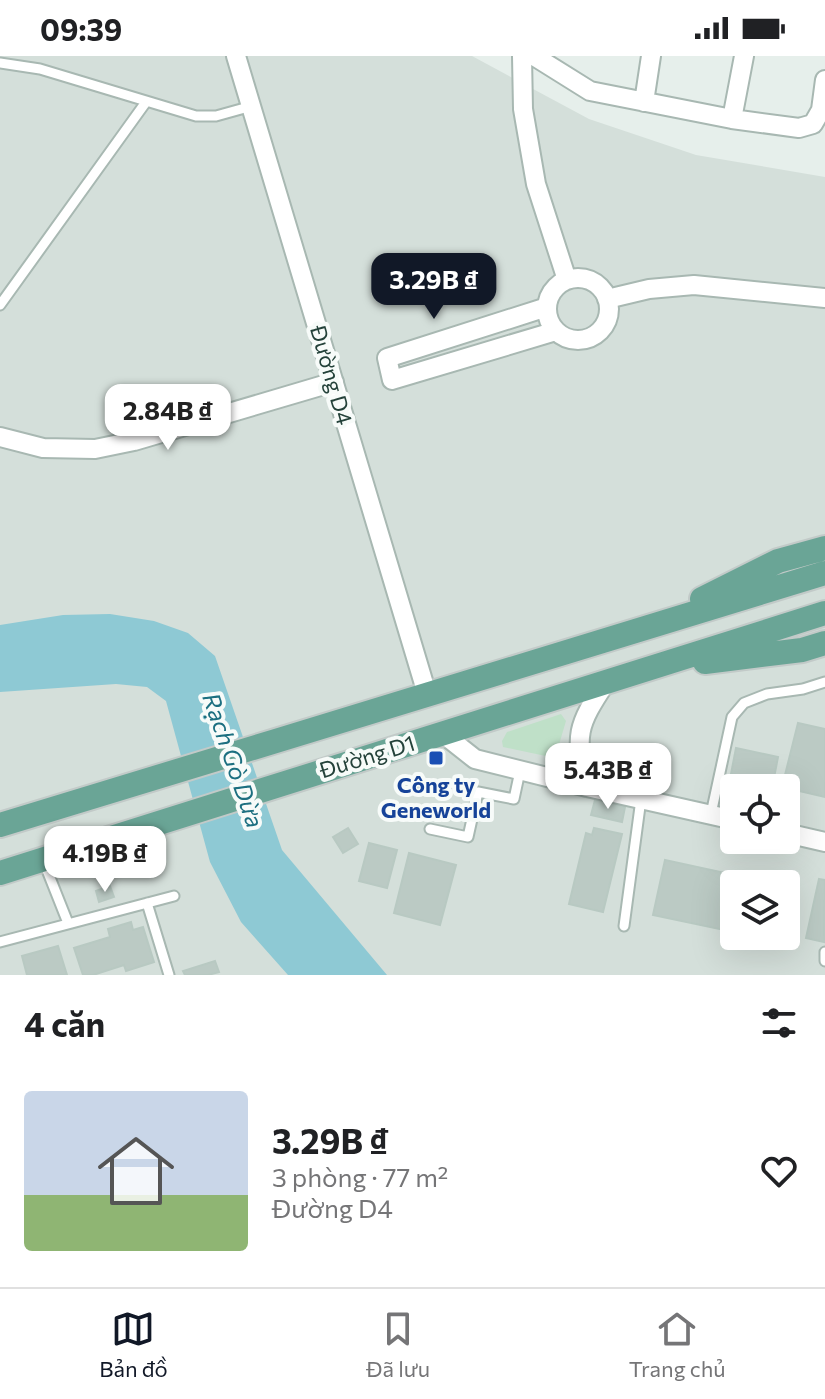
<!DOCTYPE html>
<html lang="vi">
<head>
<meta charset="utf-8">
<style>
	:root { --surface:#fff; --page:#f6f6f6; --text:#202124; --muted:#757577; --line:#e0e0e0; --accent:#111827 }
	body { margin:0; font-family:Commissioner,sans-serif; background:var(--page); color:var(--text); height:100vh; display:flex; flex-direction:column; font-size:30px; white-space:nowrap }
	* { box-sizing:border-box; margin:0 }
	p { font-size:26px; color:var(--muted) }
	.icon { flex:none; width:44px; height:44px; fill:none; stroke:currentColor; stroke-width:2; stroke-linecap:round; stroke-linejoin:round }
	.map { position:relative; height:919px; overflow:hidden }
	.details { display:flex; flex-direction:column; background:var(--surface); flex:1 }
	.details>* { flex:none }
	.controls { position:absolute; left:720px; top:718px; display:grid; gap:16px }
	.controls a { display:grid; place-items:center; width:80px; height:80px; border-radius:8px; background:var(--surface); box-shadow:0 8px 32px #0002; font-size:40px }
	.price { position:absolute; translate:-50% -68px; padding:0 18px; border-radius:16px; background:#fff; color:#222; font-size:26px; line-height:52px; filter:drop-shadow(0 2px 4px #0008) }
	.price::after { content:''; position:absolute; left:50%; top:48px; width:24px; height:18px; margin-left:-12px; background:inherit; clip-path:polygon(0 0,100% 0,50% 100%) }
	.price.active { background:var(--accent); color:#fff }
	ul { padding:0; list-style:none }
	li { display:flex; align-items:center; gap:24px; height:200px; padding:0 24px }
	li span { display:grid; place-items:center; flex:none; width:224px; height:160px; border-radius:8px; color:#555 }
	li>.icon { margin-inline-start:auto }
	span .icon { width:96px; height:96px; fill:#fffc; stroke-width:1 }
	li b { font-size:34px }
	h2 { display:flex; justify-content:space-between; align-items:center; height:96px; padding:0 24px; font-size:34px }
	.status { display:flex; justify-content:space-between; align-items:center; height:56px; padding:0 40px; background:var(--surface); direction:ltr }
	.status svg { height:22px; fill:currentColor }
	.tabs { display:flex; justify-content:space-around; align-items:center; height:112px; border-top:2px solid var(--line); background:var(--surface); font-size:22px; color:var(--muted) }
	.tabs a { display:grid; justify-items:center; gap:4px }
	.tabs .active { color:var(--accent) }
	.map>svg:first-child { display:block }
</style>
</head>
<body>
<div class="status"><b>09:39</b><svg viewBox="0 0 49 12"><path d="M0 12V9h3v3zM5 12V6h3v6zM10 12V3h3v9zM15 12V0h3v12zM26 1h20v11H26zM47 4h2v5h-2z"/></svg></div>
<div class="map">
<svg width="825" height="919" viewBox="0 0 825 919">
	<rect width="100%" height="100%" fill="#e6efeb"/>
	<!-- built -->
	<path fill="#d4dfda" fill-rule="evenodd" d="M 0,0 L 472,0 L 589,63 L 696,99 L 825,121 L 825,919 L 0,919 ZM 734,732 L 786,732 L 786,784 L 734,784 ZM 734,828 L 786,828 L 786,880 L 734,880 Z"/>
	<!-- green -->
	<path fill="#bfe0c8" d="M 561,658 L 566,665 L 555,702 L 503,691 L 502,685 L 507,676 Z"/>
	<!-- water -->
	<path fill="#8ec9d4" d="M 110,558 L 154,565 L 188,577 L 215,600 L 282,794 L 387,919 L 288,919 L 241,866 L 210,806 L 166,645 L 147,631 L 116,628 L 0,636 L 0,569 L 63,559 Z"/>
	<!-- building -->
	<path fill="#bbcac4" stroke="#b8c9c2" stroke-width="2" d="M 798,667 L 825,673 L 825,741 L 782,731 Z
		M 736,692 L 778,701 L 773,727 L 731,718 Z
		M 595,744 L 625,751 L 622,766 L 591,759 Z
		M 348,772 L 358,788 L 343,797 L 333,781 Z
		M 594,772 L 622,778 L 603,856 L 569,848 L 586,777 L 592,779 Z
		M 369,787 L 397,794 L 387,832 L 359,825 Z
		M 409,797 L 456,809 L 440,869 L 394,857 Z
		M 665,804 L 775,828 L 734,828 L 734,876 L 653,859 Z
		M 819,823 L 825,824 L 824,886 L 806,882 Z
		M 110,830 L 114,841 L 99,846 L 96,835 Z
		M 786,830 L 798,833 L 785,888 L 751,880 L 786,880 Z
		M 131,866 L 133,874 L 143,871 L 154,906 L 126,915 L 124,909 L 93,919 L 83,919 L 74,892 L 110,881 L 108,873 Z
		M 58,890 L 67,919 L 27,919 L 22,900 Z
		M 215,905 L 219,916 L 208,919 L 185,919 L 183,915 Z"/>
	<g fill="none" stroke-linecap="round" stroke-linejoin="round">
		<!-- lane casing -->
		<g stroke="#a8b8b2" stroke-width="13">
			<path id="lane" d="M 0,7 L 40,13 L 196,60 L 216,60 L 252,50
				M 0,249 L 146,46
				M 711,758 L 732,661 L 744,647 L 767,638 L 803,633 L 825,626
				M 430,773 L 468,781 L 478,736 L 514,743 L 520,715
				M 43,804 L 68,867
				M 147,847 L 169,919
				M 624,870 L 641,743
				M 0,886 L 174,840
				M 825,896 L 825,905"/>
		</g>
		<!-- street casing -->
		<g stroke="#a8b8b2" stroke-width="22">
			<path id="street" d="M 236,0 L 427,638
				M 522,0 L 523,53 L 536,128 L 567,224
				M 534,0 L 590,35 L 732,63 L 744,0
				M 825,24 L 821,54 L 825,54
				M 644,46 L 651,0
				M 732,63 L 799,72 L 813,68 L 821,54
				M547 253a31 31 0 1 1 62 0a31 31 0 1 1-62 0Z
				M 607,243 L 649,233 L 694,229 L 825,242
				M 547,251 L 387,302 L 392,324 L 556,275
				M 0,381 L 43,392 L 95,393 L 134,385 L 334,326
				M 442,677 L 475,703 L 587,731 L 734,764
				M 587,731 C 574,679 577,670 606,626
				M 786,777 L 825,786"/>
		</g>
		<!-- primary casing -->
		<g stroke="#c2cac8" stroke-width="28">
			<path id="primary" d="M 702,543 L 778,505 L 825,492
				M 705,606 L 802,594 L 825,587
				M 0,769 C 275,685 550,602 825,517
				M 0,817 L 825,557"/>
		</g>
		<!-- lane -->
		<use href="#lane" stroke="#fff" stroke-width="9"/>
		<!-- street -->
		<use href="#street" stroke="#fff" stroke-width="18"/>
		<!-- primary -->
		<use href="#primary" stroke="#6aa596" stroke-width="24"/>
	</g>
	<!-- markers -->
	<rect fill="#1a4fb4" stroke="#f7fbf9" stroke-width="3" x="428" y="694" width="16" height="16" rx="4"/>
	<g text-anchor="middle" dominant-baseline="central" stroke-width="8" stroke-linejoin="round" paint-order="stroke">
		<!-- street labels -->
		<g font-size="22" fill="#24423a" stroke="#f7fbf9">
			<text transform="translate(332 319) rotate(74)">Đường D4</text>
			<text transform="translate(367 700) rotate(-17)">Đường D1</text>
		</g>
		<!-- transit labels -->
		<g font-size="22" font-weight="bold" fill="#164399" stroke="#f7fbf9">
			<text x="436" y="728">Công ty<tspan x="436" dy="25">Geneworld</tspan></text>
		</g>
		<!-- water labels -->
		<g font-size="24" font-style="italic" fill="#1c6f80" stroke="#f7fbf9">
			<text transform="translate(234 704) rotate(71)">Rạch Gò Dừa</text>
		</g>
	</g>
</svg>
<div class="controls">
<a><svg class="icon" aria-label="locate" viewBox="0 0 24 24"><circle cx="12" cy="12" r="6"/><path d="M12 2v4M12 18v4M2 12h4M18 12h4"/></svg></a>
<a><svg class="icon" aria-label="layers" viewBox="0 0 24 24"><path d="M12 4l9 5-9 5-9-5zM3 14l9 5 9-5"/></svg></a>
</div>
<b class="price active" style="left:434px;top:265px">3.29B ₫</b>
<b class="price" style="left:168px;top:396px">2.84B ₫</b>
<b class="price" style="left:608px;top:755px">5.43B ₫</b>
<b class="price" style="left:105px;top:838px">4.19B ₫</b>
</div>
<section class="details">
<h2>4 căn<svg class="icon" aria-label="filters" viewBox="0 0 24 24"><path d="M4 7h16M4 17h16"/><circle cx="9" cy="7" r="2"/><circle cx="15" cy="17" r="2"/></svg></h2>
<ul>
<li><span style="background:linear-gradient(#c9d6e8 65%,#8fb573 0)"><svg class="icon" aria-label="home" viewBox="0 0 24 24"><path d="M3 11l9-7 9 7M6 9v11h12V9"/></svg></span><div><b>3.29B ₫</b><p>3 phòng · 77 m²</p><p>Đường D4</p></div><svg class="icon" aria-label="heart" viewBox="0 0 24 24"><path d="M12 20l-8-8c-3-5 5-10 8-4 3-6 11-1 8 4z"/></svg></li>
</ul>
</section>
<nav class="tabs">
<a class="active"><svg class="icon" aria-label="map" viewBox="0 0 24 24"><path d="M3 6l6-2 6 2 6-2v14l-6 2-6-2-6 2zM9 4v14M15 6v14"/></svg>Bản đồ</a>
<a><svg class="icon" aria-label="saved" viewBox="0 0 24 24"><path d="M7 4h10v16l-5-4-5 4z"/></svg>Đã lưu</a>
<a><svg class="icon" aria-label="home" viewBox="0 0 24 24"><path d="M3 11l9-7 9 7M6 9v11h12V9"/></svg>Trang chủ</a>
</nav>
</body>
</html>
